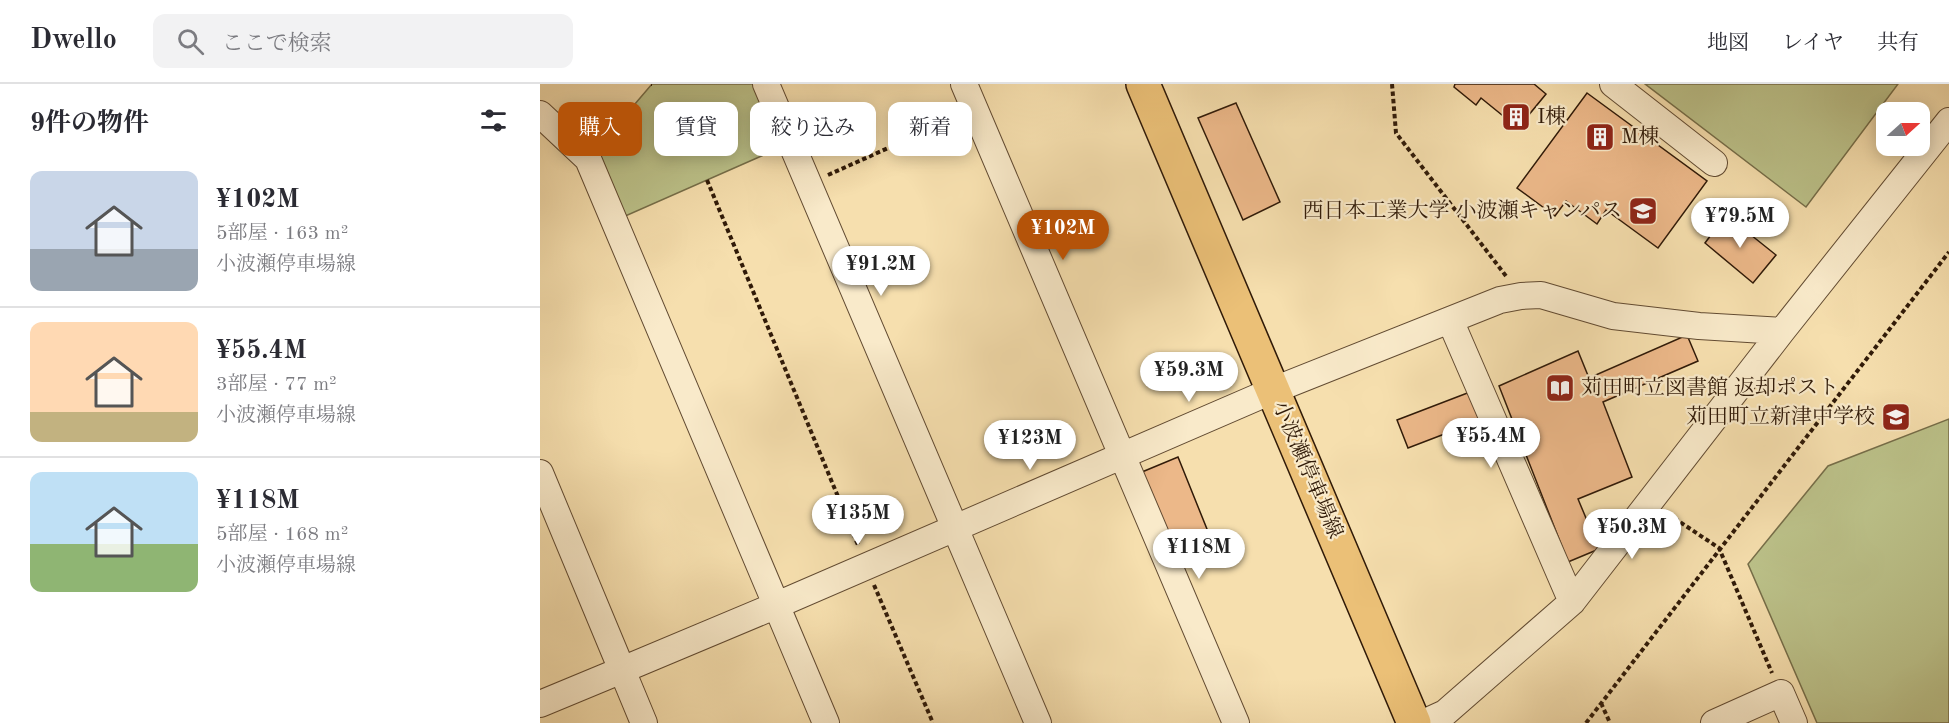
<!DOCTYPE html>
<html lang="ja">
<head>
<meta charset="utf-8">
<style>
	:root { --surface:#fff; --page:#f2f2f3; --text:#2b2b33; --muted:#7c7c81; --line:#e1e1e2; --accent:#b45309 }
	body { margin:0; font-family:"Old Standard TT","Noto Serif JP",serif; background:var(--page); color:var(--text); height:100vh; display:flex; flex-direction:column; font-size:22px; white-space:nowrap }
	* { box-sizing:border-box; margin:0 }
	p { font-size:20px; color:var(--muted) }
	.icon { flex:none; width:33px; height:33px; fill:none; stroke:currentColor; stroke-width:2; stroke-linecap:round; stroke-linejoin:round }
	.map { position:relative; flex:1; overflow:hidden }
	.sheet { display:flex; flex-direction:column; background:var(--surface); width:540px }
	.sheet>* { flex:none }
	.guide { position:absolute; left:18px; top:18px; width:570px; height:54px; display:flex; gap:12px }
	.needle { width:39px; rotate:69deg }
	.tools { position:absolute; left:1336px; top:18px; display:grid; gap:12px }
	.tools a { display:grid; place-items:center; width:54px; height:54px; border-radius:12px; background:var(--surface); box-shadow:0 3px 15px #0003; font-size:30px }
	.price { position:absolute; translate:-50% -51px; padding:0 14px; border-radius:21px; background:#fff; color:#222; font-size:20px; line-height:39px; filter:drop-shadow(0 2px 3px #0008) }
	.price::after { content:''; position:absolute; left:50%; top:36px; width:18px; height:14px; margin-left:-9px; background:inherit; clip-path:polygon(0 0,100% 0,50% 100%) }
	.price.on { background:var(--accent); color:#fff }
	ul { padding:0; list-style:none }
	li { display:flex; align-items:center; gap:18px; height:150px; padding:0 30px }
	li+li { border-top:2px solid var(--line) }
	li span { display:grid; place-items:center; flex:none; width:168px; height:120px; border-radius:12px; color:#555 }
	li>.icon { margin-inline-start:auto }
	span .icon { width:72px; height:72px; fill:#fffc; stroke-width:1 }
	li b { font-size:26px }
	h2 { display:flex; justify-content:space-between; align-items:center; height:72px; padding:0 30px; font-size:26px }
	.chip { padding:0 21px; border-radius:12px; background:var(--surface); box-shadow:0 3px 15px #0003; font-size:21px; line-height:54px }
	.chip.on { background:var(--accent); color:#fff }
	header { display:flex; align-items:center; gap:36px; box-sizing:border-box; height:84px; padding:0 30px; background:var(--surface); border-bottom:2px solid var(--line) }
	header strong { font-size:28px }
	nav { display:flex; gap:33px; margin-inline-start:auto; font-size:21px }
	.search { width:420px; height:54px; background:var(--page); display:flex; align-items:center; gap:15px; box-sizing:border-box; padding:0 21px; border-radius:12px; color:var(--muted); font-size:22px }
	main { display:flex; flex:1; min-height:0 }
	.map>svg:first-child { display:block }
</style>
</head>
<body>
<header>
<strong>Dwello</strong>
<div class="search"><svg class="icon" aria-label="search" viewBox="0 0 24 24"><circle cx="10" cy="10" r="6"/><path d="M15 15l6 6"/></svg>ここで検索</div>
<nav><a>地図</a><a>レイヤ</a><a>共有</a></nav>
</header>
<main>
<section class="sheet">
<h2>9件の物件<svg class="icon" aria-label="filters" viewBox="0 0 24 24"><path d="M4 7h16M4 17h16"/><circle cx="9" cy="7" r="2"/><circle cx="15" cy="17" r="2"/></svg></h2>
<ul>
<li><span style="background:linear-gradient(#c9d6e8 65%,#9aa5b1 0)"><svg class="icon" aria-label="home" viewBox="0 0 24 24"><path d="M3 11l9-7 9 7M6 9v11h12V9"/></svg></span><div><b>¥102M</b><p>5部屋 · 163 m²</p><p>小波瀬停車場線</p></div></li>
<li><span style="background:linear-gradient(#ffd9b3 75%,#c2b280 0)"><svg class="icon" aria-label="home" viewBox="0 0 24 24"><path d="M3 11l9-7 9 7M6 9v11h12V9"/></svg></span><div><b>¥55.4M</b><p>3部屋 · 77 m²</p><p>小波瀬停車場線</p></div></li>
<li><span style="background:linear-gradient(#bfe0f5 60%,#8fb573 0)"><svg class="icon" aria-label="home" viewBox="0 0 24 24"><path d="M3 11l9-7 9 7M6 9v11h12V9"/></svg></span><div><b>¥118M</b><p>5部屋 · 168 m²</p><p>小波瀬停車場線</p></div></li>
</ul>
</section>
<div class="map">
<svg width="1409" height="639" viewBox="0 0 1409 639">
	<rect width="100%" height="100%" fill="#f6dfae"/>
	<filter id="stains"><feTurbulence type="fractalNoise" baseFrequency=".00333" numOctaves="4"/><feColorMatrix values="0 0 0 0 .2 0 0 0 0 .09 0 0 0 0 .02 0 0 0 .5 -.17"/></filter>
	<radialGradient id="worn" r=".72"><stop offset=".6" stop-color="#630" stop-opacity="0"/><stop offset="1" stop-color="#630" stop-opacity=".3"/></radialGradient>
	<!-- green -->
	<path fill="#bcc28a" stroke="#766e49" stroke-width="1.5" d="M 112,0 L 226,0 L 251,59 L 74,137 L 48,75 Z
		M 1105,0 L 1358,0 L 1266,123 Z
		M 1409,335 L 1409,639 L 1277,639 L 1208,480 L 1288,382 Z"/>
	<!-- building -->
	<path fill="#ecb889" stroke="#301a08" stroke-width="1.5" d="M 915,0 L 994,0 L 1006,10 L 978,44 L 941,14 L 936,21 L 914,3 Z
		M 1047,9 L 1167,97 L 1118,164 L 1066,126 L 1057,140 L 1026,117 L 1015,132 L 977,104 Z
		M 696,19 L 740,118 L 703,136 L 658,34 Z
		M 1186,131 L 1236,171 L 1213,199 L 1165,159 Z
		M 1147,251 L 1158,277 L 1063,318 L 1092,393 L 1038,415 L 1059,465 L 1028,478 L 959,302 L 1038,267 L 1049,294 Z
		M 930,308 L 941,336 L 868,364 L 857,336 Z
		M 638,373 L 675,465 L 641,482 L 602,388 Z"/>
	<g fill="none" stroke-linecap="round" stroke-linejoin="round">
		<!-- minor casing -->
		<g stroke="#624b32" stroke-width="28">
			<path id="minor" d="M 226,0 L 498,639
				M 424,0 L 696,639
				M 1073,0 L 1174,79
				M 0,30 L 48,75 L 286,639
				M 910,236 L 1032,518
				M 0,389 L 82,586 L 0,620
				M 104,639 L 82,586 L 237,521 L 734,306 L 960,216 L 981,212 L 1001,211 L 1073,232 L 1159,242 L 1242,247
				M 883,639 L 905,629 L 1032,518 L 1242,247 L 1409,37
				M 1174,639 L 1241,609 L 1254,639"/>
		</g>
		<!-- major casing -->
		<g stroke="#301a08" stroke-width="36">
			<path id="major" d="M 603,0 L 874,639"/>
		</g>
		<!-- path -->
		<path stroke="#301a08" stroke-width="4" stroke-dasharray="4.5 3" stroke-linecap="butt" d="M 111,0 L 112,0
			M 852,0 L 856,49 L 966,192
			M 288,91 L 415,34
			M 167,96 L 318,461
			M 1128,430 L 1179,464 L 1232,589
			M 334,501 L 393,639
			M 1061,619 L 1070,639
			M 1046,639 L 1409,168"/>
		<!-- minor -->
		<use href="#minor" stroke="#f9eaca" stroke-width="26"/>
		<!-- major -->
		<use href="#major" stroke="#ebc077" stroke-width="33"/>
	</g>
	<!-- icons -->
	<defs>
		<g id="building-square" transform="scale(1.5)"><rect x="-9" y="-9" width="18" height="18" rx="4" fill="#8f2418" stroke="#f9eaca"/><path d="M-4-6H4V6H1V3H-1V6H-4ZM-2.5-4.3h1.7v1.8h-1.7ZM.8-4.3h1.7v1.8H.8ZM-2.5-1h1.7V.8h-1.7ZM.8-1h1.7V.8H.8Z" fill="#fff"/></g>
		<g id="university-square" transform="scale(1.5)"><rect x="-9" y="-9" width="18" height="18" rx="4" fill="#8f2418" stroke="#f9eaca"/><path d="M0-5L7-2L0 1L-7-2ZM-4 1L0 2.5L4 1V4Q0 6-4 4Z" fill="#fff"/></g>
		<g id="library-square" transform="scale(1.5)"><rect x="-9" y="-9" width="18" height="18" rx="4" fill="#8f2418" stroke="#f9eaca"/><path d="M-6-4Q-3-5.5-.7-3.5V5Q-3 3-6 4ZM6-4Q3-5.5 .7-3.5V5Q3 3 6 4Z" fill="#fff"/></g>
		<g id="school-square" transform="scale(1.5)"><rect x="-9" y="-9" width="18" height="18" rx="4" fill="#8f2418" stroke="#f9eaca"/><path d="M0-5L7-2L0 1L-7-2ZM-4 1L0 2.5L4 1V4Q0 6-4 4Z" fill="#fff"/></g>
	</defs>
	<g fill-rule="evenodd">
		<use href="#building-square" x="976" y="33"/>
		<use href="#building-square" x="1060" y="53"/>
		<use href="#university-square" x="1103" y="127"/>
		<use href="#library-square" x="1020" y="304"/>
		<use href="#school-square" x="1356" y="333"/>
	</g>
	<g text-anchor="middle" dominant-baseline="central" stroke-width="4.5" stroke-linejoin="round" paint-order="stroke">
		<!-- poi labels -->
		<g font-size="21" fill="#301a08" stroke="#f9eaca" text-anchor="start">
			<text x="997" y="33">I棟</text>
			<text x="1081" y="53">M棟</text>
			<text x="1082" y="127" text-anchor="end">西日本工業大学 小波瀬キャンパス</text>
			<text x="1041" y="304">苅田町立図書館 返却ポスト</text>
			<text x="1335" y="333" text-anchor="end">苅田町立新津中学校</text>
		</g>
		<!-- street labels -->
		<g font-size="21" fill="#301a08" stroke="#f9eaca">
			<text transform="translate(767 386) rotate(67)">小波瀬停車場線</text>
		</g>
	</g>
	<rect width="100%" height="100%" filter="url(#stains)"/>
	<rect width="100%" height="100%" fill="url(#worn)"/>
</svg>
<div class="tools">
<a><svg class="needle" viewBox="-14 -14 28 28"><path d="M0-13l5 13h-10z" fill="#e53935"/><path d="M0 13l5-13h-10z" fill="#7c7c81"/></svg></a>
</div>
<b class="price" style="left:1200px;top:165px">¥79.5M</b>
<b class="price on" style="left:523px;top:177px">¥102M</b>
<b class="price" style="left:341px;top:213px">¥91.2M</b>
<b class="price" style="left:649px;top:319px">¥59.3M</b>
<b class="price" style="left:951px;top:385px">¥55.4M</b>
<b class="price" style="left:490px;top:387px">¥123M</b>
<b class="price" style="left:318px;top:462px">¥135M</b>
<b class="price" style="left:1092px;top:476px">¥50.3M</b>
<b class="price" style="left:659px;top:496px">¥118M</b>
<div class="guide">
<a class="chip on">購入</a>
<a class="chip">賃貸</a>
<a class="chip">絞り込み</a>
<a class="chip">新着</a>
</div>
</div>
</main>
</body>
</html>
